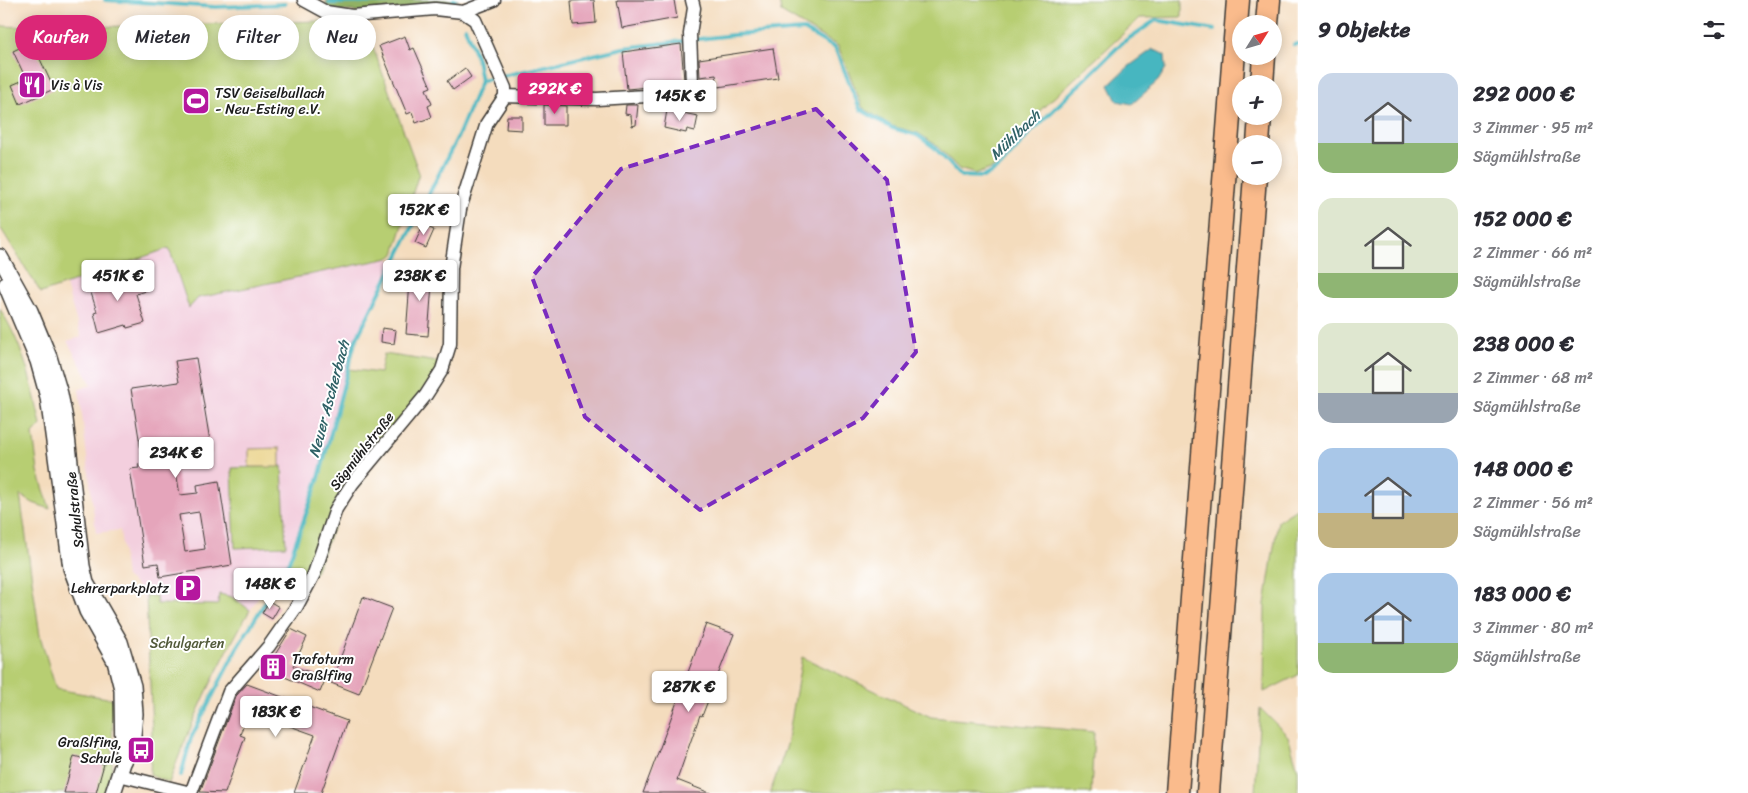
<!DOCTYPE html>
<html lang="de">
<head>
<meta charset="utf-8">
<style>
	:root { --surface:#fff; --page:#f2f2f3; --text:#2b2b33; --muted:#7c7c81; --accent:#db2777 }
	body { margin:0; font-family:Sriracha,sans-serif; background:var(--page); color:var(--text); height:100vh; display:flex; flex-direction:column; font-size:19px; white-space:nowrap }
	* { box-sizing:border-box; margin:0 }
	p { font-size:16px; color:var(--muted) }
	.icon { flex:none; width:28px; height:28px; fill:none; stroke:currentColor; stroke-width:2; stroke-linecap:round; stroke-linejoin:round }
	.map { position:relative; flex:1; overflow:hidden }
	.side { display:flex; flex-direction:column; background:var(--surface); width:450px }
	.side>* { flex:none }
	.hud { position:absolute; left:15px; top:15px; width:475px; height:45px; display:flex; gap:10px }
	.needle { width:32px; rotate:53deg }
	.fabs { position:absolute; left:1232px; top:15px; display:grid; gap:10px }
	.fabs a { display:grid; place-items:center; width:50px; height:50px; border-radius:50%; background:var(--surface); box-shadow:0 2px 12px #0003; font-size:25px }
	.price { position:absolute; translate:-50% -42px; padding:0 11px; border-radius:5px; background:#fff; color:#222; font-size:16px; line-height:32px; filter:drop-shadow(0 1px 2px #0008) }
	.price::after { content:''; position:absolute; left:50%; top:30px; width:15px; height:11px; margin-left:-8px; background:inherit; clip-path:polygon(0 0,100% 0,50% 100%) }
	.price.active { background:var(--accent); color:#fff }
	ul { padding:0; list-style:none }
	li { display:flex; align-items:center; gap:15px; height:125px; padding:0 20px }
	li span { display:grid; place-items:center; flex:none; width:140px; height:100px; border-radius:15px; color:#555 }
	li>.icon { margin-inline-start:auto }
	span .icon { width:60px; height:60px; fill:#fffc; stroke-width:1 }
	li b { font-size:21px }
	h2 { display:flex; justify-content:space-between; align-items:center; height:60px; padding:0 20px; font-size:21px }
	.chip { padding:0 18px; border-radius:22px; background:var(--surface); box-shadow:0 2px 12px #0003; font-size:18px; line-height:45px }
	.chip.active { background:var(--accent); color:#fff }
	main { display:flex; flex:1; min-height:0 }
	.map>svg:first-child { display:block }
</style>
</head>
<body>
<main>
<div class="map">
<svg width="1298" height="793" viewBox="0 0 1298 793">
	<rect width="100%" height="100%" fill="#fff"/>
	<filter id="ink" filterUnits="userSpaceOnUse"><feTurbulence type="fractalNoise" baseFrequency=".02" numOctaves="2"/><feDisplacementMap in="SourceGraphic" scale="10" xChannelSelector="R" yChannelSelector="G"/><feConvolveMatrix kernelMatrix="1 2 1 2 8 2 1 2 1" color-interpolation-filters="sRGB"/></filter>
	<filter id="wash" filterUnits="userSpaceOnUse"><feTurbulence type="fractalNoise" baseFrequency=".0096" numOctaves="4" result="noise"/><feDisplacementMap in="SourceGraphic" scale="20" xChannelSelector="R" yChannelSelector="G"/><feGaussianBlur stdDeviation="1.12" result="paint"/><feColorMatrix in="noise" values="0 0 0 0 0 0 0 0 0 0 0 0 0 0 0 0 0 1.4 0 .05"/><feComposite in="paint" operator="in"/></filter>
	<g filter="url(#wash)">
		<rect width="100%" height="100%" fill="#f4dcbd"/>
		<!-- built -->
		<path fill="#f3cfde" d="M 169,248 L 189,308 L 198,298 L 389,258 L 394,265 L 355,342 L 319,478 L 287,567 L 261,592 L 233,640 L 185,738 L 169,783 L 150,775 L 152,728 L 146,602 L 137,586 L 126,577 L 120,530 L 96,533 L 79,389 L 92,385 L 67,341 L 81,337 L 65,282 Z"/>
		<!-- green -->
		<path fill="#b7ce72" stroke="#6a7547" d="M 779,0 L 1182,0 L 1182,17 L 1140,18 L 1034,116 L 993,168 L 976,174 L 959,169 L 936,145 L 918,133 L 892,126 L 863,108 L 838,46 L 781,12 Z
			M 363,20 L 419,173 L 394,254 L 389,258 L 198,298 L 189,308 L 169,248 L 41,293 L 0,227 L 0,26 L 51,28 Z
			M 0,309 C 23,345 32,383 41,425 L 33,434 L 38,471 L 50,509 L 33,503 L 20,495 L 40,636 L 56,689 L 113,699 L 112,769 L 104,793 L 0,793 Z
			M 384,354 L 444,363 L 352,484 L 314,574 L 287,567 L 319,478 L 348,369 L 380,373 Z
			M 282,466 L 286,546 L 235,548 L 232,468 Z
			M 1298,508 L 1298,675 L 1264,692 L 1265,604 L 1278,521 Z
			M 219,594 L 232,597 L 250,610 C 218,665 190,723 169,783 L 150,775 L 152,728 L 146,596 L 156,596 L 157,604 L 218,605 Z
			M 802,657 L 931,717 L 1094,732 L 1091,793 L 770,793 L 787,745 Z
			M 1260,708 L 1288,736 L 1298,770 L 1298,793 L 1255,793 Z"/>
		<!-- forest -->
		<path fill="#91b164" stroke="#566640" d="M 326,0 L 459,0 L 447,5 L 370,12 L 327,10 Z"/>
		<!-- sand -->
		<path fill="#eeda9e" stroke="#857b5d" d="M 280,448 L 280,467 L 249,467 L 249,449 Z"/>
		<!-- water -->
		<path fill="#47b6c0" stroke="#32696e" d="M 1153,49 L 1165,55 L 1166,68 L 1158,81 L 1132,104 L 1117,101 L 1109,85 L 1128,67 Z"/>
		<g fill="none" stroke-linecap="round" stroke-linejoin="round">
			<!-- stream -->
			<path stroke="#47b6c0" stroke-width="4" d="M 105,0 L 216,7 L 285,4
				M 454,0 L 455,1
				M 329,3 L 387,2
				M 1294,45 L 1298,44
				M 481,81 L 623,48 L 733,35 L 804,30 L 835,48 L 860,109 L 892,128 L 917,135 L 934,147 L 961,176 L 983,177 L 1000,167 L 1032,131 L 1122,43 L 1156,20 L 1215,30
				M 181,775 L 191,738 L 237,648 L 287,567 L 319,478 L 355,342 L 458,136 L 481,81 L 477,59 L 465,27"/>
		</g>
		<g id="blocks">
			<!-- building -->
			<path fill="#e5a5bb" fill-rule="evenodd" d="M 594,0 L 596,23 L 573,25 L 571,1 Z
				M 617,0 L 674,0 L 677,18 L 622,28 Z
				M 405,36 L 410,50 L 414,48 L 431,87 L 426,89 L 432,104 L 428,106 L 432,117 L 416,123 L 412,112 L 407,114 L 379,46 Z
				M 92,39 L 93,52 L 74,52 L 73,40 Z
				M 32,42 L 54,89 L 20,104 L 12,85 L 26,79 L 13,51 Z
				M 681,44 L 684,80 L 679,84 L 627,89 L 623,52 Z
				M 773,48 L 778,78 L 718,87 L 716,75 L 700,77 L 699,59 Z
				M 465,68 L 471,77 L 453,90 L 447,81 Z
				M 544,105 L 566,106 L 566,125 L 544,125 Z
				M 626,105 L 638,105 L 636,125 L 632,126 L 631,115 L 625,114 Z
				M 667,110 L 698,116 L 695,131 L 687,129 L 686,133 L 664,128 Z
				M 507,116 L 522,116 L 522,130 L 506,129 Z
				M 423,225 L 434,230 L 426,248 L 415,243 Z
				M 411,269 L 433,271 L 428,336 L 406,334 Z
				M 140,273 L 145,291 L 136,294 L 145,323 L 127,328 L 126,325 L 99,333 L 94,313 L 97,312 L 88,283 L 106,278 L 108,282 Z
				M 382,328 L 396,330 L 394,344 L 381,342 Z
				M 196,358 L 212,453 L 174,459 L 180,495 L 198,493 L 197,485 L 219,481 L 232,565 L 160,577 L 158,563 L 145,565 L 130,469 L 139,468 L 138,464 L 143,463 L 131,389 L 179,382 L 175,361 ZM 199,512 L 205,549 L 185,552 L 179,515 Z
				M 363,597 L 392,608 L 359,694 L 331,683 Z
				M 269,601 L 279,607 L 272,619 L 262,613 Z
				M 706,624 L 734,634 L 702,716 L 700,715 L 677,780 L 710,793 L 643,793 Z
				M 291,629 L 307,637 L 293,666 L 326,678 L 320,692 L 266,669 Z
				M 247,684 L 347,721 L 321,793 L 294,793 L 315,735 L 248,711 L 240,735 L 245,737 L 225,793 L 200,792 L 236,696 Z
				M 74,756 L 104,764 L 96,793 L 64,793 Z"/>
		</g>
	</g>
	<g filter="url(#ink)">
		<use href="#blocks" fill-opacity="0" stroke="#3c3934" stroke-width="1"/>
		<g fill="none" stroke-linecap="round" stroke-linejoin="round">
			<!-- minor casing -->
			<g stroke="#3c3934" stroke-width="15">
				<path id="minor" d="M 304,0 L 326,12 L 352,16 L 435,9 L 463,12 L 494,0
					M 505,96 L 597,99 L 680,94 L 692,83 L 690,34 L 694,8 L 692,0
					M 119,775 L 191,793 L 229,692 L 269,646 L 297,606 L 314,574 L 336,509 L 352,484 L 426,395 L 442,370 L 450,344 L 451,268 L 460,209 L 487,123 L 505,96 L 505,88 L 475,20 L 463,12"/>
			</g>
			<!-- tertiary casing -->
			<g stroke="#3c3934" stroke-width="18">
				<path id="tertiary" d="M 0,257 L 30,311 L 49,357 L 60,394 L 65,419 L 82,566 L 86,583 L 120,642 L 133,686 L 135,714 L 132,745 L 123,763 L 113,793
					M 6,285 L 38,361 L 48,397 L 71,568 L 87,611 L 115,661 L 122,689 L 123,763"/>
			</g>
			<!-- motorway casing -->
			<g stroke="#3c3934" stroke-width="25">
				<path id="motorway" d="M 1267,24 L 1269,0
					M 1262,84 L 1264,56
					M 1258,144 L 1260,116
					M 1177,793 L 1238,0
					M 1208,793 L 1255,176"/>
			</g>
			<!-- minor -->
			<use href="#minor" stroke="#fff" stroke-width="12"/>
			<!-- tertiary -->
			<use href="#tertiary" stroke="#fff" stroke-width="15"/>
			<!-- motorway -->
			<use href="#motorway" stroke="#fabb8c" stroke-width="22"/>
		</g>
	</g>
	<!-- marked area -->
	<path fill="#7b2cbf" fill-opacity="0.2" stroke="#7b2cbf" stroke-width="4" stroke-dasharray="10 6" stroke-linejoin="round" d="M 816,109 L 887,180 L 916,352 L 863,418 L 700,510 L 585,417 L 532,277 L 621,169 Z"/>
	<!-- icons -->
	<defs>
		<g id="restaurant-square" transform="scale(1.4375)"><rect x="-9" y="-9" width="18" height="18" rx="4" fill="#b5179e" stroke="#fff"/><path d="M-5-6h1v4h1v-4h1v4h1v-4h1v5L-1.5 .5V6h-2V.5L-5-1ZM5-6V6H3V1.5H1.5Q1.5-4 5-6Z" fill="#fff"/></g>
		<g id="stadium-square" transform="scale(1.4375)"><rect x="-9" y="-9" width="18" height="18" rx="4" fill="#b5179e" stroke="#fff"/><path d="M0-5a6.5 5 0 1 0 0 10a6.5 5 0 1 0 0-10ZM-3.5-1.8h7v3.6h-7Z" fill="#fff"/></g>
		<g id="parking-square" transform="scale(1.4375)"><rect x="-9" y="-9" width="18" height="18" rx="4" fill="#b5179e" stroke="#fff"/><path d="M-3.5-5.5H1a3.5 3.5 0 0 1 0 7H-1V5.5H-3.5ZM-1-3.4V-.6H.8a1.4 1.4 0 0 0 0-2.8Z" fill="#fff"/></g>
		<g id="building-square" transform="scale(1.4375)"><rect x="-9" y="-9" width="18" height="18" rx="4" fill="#b5179e" stroke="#fff"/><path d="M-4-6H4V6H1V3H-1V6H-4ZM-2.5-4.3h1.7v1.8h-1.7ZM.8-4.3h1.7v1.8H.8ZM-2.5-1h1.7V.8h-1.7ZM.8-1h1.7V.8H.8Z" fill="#fff"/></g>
		<g id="bus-square" transform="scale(1.4375)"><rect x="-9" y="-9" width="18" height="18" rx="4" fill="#b5179e" stroke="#fff"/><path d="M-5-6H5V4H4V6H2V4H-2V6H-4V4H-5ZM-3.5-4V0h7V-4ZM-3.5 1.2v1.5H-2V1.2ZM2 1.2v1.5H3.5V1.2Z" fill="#fff"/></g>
	</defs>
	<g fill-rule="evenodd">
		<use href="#restaurant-square" x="32" y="85"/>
		<use href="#stadium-square" x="196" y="101"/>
		<use href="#parking-square" x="188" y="588"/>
		<use href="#building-square" x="273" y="667"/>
		<use href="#bus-square" x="141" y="750"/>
	</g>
	<g text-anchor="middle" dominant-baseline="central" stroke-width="4" stroke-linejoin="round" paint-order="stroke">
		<!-- poi labels -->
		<g font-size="14" fill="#1c1c1c" stroke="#fff" text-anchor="start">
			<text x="51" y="85">Vis à Vis</text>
			<text x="215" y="93">TSV Geiselbullach<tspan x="215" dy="16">- Neu-Esting e.V.</tspan></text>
			<text x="169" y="588" text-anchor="end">Lehrerparkplatz</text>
			<text x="292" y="659">Trafoturm<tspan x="292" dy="16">Graßlfing</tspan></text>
			<text x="122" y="742" text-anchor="end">Graßlfing,<tspan x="122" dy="16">Schule</tspan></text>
		</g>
		<!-- street labels -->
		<g font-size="14" fill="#1c1c1c" stroke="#fff">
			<text transform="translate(362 451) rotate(-52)">Sägmühlstraße</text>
			<text transform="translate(75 510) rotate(-96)">Schulstraße</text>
		</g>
		<!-- park labels -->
		<g font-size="14" fill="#525a3a" stroke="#fff">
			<text x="187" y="643">Schulgarten</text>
		</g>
		<!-- water labels -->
		<g font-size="15" font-style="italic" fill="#2f6166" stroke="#fff">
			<text transform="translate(1015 135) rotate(-44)">Mühlbach</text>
			<text transform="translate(329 399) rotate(-75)">Neuer Ascherbach</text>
		</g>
	</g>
</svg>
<div class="fabs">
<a><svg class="needle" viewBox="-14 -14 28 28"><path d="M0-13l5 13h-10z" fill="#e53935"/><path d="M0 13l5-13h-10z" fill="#7c7c81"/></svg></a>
<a>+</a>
<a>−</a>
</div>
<b class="price active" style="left:555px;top:115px">292K €</b>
<b class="price" style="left:680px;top:122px">145K €</b>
<b class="price" style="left:424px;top:236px">152K €</b>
<b class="price" style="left:118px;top:302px">451K €</b>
<b class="price" style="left:420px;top:302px">238K €</b>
<b class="price" style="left:176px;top:479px">234K €</b>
<b class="price" style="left:270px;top:610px">148K €</b>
<b class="price" style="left:689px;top:713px">287K €</b>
<b class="price" style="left:276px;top:738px">183K €</b>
<div class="hud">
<a class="chip active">Kaufen</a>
<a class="chip">Mieten</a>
<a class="chip">Filter</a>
<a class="chip">Neu</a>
</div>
</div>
<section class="side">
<h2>9 Objekte<svg class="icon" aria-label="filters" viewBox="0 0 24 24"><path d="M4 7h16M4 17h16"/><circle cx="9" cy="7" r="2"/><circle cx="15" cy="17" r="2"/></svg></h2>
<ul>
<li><span style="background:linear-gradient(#c9d6e8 70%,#8fb573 0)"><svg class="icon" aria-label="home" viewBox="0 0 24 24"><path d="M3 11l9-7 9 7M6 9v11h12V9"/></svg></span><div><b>292 000 €</b><p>3 Zimmer · 95 m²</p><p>Sägmühlstraße</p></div></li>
<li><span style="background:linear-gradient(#dfe7d0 75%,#8fb573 0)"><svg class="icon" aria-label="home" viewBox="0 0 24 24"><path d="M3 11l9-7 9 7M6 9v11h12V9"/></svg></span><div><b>152 000 €</b><p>2 Zimmer · 66 m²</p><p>Sägmühlstraße</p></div></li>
<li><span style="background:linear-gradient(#dfe7d0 70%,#9aa5b1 0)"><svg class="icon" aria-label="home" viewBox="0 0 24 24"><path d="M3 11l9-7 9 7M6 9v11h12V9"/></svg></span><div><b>238 000 €</b><p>2 Zimmer · 68 m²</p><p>Sägmühlstraße</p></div></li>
<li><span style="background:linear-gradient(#a9c7e8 65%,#c2b280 0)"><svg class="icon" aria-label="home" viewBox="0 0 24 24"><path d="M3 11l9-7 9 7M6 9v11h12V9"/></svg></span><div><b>148 000 €</b><p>2 Zimmer · 56 m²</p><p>Sägmühlstraße</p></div></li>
<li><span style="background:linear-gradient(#a9c7e8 70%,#8fb573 0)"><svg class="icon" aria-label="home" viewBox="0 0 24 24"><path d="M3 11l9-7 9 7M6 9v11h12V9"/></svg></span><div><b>183 000 €</b><p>3 Zimmer · 80 m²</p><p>Sägmühlstraße</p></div></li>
</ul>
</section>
</main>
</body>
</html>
